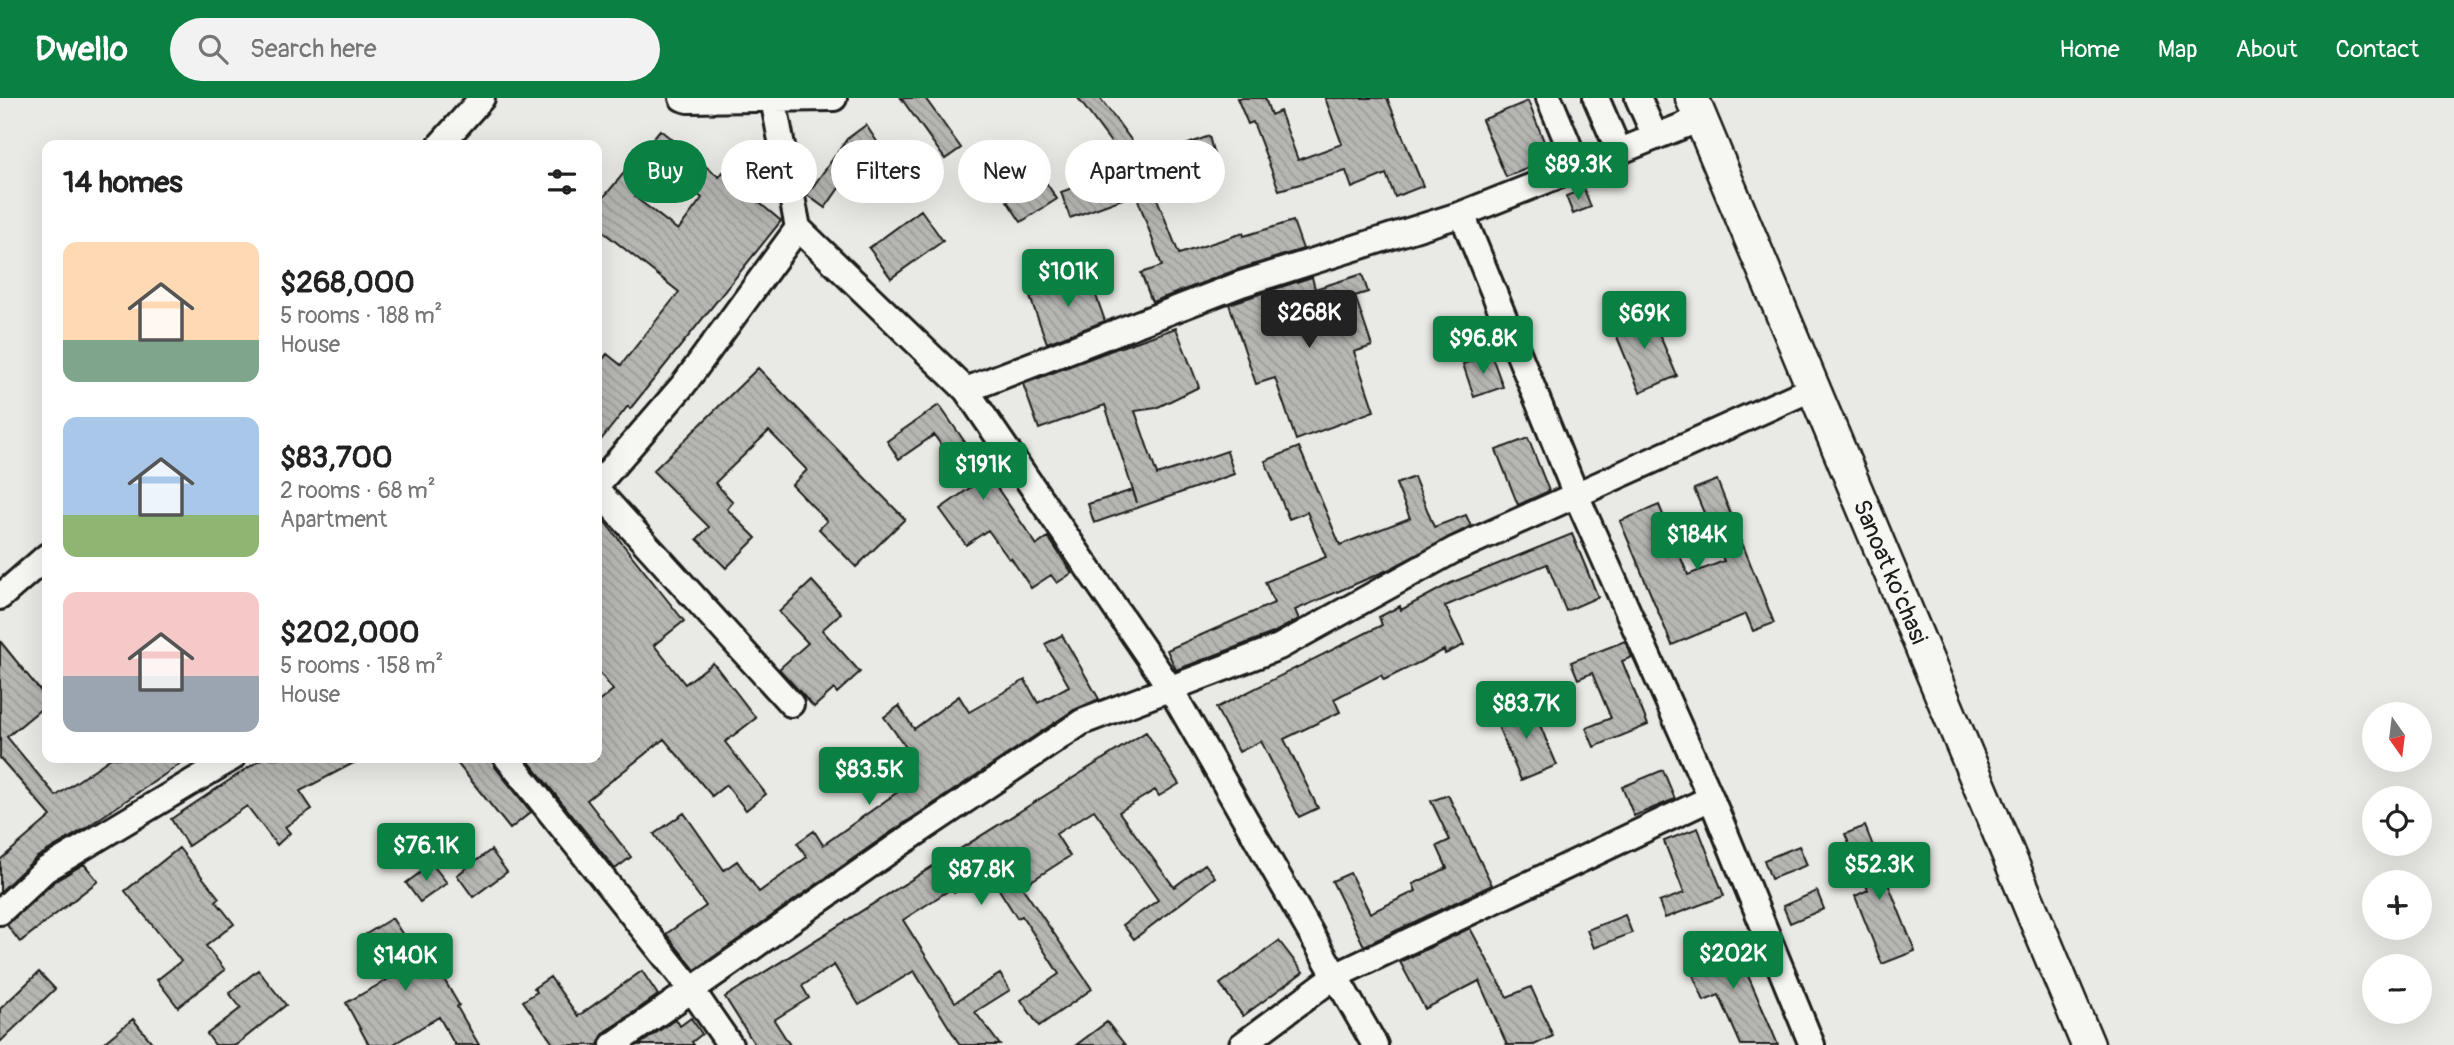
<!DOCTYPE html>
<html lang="en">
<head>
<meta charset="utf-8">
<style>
	:root { --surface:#fff; --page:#f2f2f2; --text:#222; --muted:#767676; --accent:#0b8043 }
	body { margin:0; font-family:Pangolin,sans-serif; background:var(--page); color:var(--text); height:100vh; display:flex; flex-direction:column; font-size:26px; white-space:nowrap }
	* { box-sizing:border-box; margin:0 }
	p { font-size:23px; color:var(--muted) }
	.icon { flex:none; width:38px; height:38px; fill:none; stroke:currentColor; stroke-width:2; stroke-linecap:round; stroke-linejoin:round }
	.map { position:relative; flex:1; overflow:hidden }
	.drawer { position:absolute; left:42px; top:42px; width:560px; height:623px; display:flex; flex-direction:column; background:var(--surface); border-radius:14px; box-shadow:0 7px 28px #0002 }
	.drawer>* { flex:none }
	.banner { position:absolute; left:623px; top:42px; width:665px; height:63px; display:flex; gap:14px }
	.needle { width:46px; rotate:166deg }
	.fabs { position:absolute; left:2362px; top:604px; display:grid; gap:14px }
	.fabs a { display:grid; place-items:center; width:70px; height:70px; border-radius:50%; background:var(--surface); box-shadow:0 7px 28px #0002; font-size:35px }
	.price { position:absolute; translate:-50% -60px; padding:0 16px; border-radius:7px; background:var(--accent); color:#fff; font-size:23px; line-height:46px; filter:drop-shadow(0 2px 4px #0008) }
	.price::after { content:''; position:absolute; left:50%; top:42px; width:21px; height:16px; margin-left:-10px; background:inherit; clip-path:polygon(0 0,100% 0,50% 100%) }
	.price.active { background:#222; color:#fff }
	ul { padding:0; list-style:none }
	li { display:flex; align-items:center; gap:21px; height:175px; padding:0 21px }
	li span { display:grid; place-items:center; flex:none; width:196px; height:140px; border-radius:14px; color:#555 }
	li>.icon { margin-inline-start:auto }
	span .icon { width:84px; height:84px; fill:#fffc; stroke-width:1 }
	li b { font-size:30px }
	h2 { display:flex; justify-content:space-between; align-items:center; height:84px; padding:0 21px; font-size:30px }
	.pill { padding:0 24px; border-radius:32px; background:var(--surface); box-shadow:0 7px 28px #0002; font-size:24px; line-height:63px }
	.pill.active { background:var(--accent); color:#fff }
	header { display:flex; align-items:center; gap:42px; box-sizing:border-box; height:98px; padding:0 35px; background:var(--accent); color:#fff }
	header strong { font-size:33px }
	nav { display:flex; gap:38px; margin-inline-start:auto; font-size:24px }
	.search { width:490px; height:63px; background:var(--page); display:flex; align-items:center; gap:18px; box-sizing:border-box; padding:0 24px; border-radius:38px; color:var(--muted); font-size:26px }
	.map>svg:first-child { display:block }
</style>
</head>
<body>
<header>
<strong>Dwello</strong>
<div class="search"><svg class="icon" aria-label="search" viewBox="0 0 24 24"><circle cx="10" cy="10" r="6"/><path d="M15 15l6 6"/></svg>Search here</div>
<nav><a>Home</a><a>Map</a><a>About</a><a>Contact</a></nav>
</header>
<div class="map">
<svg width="2454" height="947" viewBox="0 0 2454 947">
	<defs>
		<pattern id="building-back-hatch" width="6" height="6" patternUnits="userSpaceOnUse" patternTransform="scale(1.75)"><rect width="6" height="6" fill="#b6b6b3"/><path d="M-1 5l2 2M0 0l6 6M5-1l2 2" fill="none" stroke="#9c9c99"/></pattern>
	</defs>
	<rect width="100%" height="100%" fill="#e9e9e5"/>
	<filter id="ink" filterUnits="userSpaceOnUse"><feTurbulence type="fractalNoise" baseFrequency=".0143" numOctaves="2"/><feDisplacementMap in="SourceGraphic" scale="14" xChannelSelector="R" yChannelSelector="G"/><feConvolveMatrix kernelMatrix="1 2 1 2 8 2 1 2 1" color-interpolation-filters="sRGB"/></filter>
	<g filter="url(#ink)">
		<!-- building -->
		<path fill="url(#building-back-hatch)" stroke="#1c1c1c" stroke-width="2" fill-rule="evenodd" d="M 901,0 L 925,0 L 961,50 L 945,61 Z
			M 1078,0 L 1100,0 L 1146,62 L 1209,38 L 1214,57 L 1150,83 L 1179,156 L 1243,135 L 1244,138 L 1293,123 L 1303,151 L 1236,172 L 1152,204 L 1141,175 L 1162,168 L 1136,96 L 1070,120 L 1061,94 L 1129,69 Z
			M 1237,0 L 1265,0 L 1271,17 L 1280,13 L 1298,62 L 1342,46 L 1325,0 L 1387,0 L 1423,88 L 1395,99 L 1386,76 L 1352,90 L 1346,73 L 1279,92 L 1253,24 L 1248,26 Z
			M 1528,3 L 1551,61 L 1506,79 L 1482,22 Z
			M 866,27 L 889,62 L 873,73 L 862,57 L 825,110 L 807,97 L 847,41 Z
			M 660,32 L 719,79 L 723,74 L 781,123 L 630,311 L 628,308 L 597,347 L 597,268 L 607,256 L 621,267 L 679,194 L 597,129 L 597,107 ZM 659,67 L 702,100 L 678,132 L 635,99 Z
			M 1043,80 L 1057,101 L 1021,124 L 1007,103 Z
			M 1584,91 L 1591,109 L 1573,116 L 1566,98 Z
			M 921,112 L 943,143 L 891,180 L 869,150 Z
			M 1362,176 L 1368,194 L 1355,198 L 1372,248 L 1354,254 L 1374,313 L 1296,342 L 1275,280 L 1256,286 L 1229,206 L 1312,179 L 1315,191 Z
			M 1089,178 L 1105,223 L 1047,245 L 1030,199 Z
			M 1649,212 L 1677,278 L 1640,294 L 1612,227 Z
			M 1176,230 L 1199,289 L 1156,310 L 1135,313 L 1157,377 L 1227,353 L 1234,376 L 1094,425 L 1088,406 L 1133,392 L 1137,405 L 1105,307 L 1039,331 L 1023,286 L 1115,251 Z
			M 1491,256 L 1503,289 L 1474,299 L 1463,266 Z
			M 758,270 L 905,421 L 856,469 L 819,431 L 827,423 L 792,387 L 807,372 L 769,333 L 715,385 L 733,404 L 727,411 L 756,440 L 726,470 L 697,441 L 709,429 L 653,373 Z
			M 939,307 L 1037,447 L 1048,439 L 1072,475 L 1057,485 L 1051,477 L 1031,490 L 1011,460 L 1009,461 L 988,432 L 966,447 L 940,411 L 971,389 L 934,337 L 899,361 L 887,343 Z
			M 1528,340 L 1549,393 L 1518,407 L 1496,352 Z
			M 1299,349 L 1340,447 L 1410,420 L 1396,386 L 1414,379 L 1434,429 L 1466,417 L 1471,428 L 1390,471 L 1295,512 L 1299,521 L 1273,535 L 1176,572 L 1167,552 L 1274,505 L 1265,484 L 1326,459 L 1307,414 L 1289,421 L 1265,363 Z
			M 1717,382 L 1774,525 L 1753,533 L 1746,516 L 1672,547 L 1620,423 L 1659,407 L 1688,477 L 1724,463 L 1694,391 Z
			M 597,414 L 684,523 L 654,547 L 685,586 L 713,565 L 756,620 L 725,644 L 766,696 L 746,712 L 726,687 L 712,698 L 664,641 L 587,702 L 631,759 L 615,771 L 526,660 L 597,660 L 597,605 L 613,592 L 597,571 Z
			M 1572,436 L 1598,499 L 1566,513 L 1547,466 L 1445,508 L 1464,547 L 1445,556 L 1444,552 L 1384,582 L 1381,577 L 1334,601 L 1340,614 L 1284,641 L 1318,710 L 1299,719 L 1261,643 L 1239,654 L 1216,610 L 1382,527 L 1379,519 L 1400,508 L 1401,512 L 1451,485 Z
			M 812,483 L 841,515 L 822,532 L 860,574 L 837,595 L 834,591 L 814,609 L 779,571 L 808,545 L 779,514 Z
			M 1062,537 L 1099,601 L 1074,612 L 888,736 L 695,872 L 666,836 L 706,808 L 654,736 L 684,715 L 724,772 L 737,763 L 759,794 L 807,759 L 797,745 L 814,733 L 823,747 L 906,688 L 894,673 L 913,659 L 884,619 L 899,608 L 914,631 L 959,598 L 969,614 L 1025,582 L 1038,605 L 1069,588 L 1045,546 Z
			M 0,543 L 47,601 L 47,606 L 7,639 L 56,698 L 111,660 L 189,660 L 84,731 L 37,759 L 0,794 L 0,762 L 51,718 L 0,660 Z
			M 1625,543 L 1632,559 L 1622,563 L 1648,627 L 1594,649 L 1586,630 L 1611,620 L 1592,575 L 1578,581 L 1571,564 Z
			M 1530,604 L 1557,667 L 1521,682 L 1494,619 Z
			M 1146,634 L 1179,686 L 1159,698 L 1155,692 L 1119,714 L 1174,789 L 1205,766 L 1215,779 L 1134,841 L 1123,827 L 1158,802 L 1094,712 L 1056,736 L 1070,758 L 1022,789 L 1092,891 L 1039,928 L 1021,902 L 1059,876 L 1022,818 L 1017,820 L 988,774 L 954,795 L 951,791 L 903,822 L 955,904 L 1000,876 L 1010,892 L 975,914 L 1000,947 L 960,947 L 914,873 L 859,907 L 834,867 L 802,888 L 809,900 L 774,922 L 790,947 L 755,947 L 725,899 Z
			M 263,660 L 363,660 L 300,693 L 312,711 L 285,729 L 290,735 L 277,747 L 247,708 L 188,748 L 171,721 Z
			M 453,660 L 492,660 L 495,669 L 531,714 L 510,731 Z
			M 1663,672 L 1675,701 L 1634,718 L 1622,689 Z
			M 1448,697 L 1492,787 L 1364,848 L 1332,783 L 1350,775 L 1370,815 L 1416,793 L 1413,786 L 1447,770 L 1437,748 L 1450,742 L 1431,703 Z
			M 1865,728 L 1915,853 L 1882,866 L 1855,798 L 1868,792 L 1845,736 Z
			M 1698,730 L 1724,798 L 1665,820 L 1659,804 L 1684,795 L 1664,743 Z
			M 1799,748 L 1807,767 L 1771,781 L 1764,762 Z
			M 179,750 L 219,800 L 216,803 L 234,826 L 206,848 L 225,872 L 178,909 L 157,882 L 181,863 L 125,793 Z
			M 491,752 L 507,774 L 473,799 L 457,777 Z
			M 84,766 L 98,783 L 20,844 L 7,827 L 54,784 Z
			M 432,766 L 447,785 L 420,804 L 406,785 Z
			M 1817,793 L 1824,811 L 1790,825 L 1783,808 Z
			M 1625,817 L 1632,835 L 1594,850 L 1587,832 Z
			M 392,820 L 412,851 L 423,845 L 459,907 L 457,909 L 479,947 L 455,947 L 439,919 L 392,947 L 369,947 L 346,905 L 387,882 L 360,840 Z
			M 1470,830 L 1507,899 L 1531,889 L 1553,938 L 1534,947 L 1507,947 L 1479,883 L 1425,911 L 1400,864 Z
			M 1728,832 L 1770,928 L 1778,947 L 1741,947 L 1719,897 L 1704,903 L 1690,870 L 1710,861 L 1702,843 Z
			M 1279,843 L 1303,874 L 1243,918 L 1220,886 Z
			M 258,872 L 286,907 L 236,947 L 215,947 L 207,936 L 241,910 L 229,895 Z
			M 642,873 L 658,897 L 604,935 L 598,947 L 554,947 L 523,903 L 537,894 L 534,890 L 550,879 L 578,918 Z
			M 39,874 L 55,891 L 0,944 L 0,911 Z
			M 691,920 L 702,936 L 692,944 L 694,947 L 639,947 L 676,921 L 680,928 Z
			M 133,921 L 154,947 L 101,947 Z
			M 1107,924 L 1125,947 L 1076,947 Z"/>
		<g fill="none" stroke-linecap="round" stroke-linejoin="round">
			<!-- minor casing -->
			<g stroke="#1c1c1c" stroke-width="30">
				<path id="minor" d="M 682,0 L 688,2 L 834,0
					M 1596,0 L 1619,53
					M 1638,0 L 1655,38
					M 440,47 L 482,0
					M 1578,70 L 1700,21
					M 1462,116 L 1576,397 L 1711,700 L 1812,947
					M 798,130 L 966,292 L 1241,186 L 1462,116 L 1578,70 L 1549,0
					M 966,292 L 1170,590 L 1375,947
					M 597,387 L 684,286 L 798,130 L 773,1
					M 597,392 L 791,606
					M 0,499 L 47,458
					M 507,660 L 692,892 L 730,947
					M 0,814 L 45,772 L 232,660
					M 613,947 L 897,748 L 1082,624 L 1279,549 L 1454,452 L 1813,290
					M 1242,947 L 1335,878 L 1711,700"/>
			</g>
			<!-- major casing -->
			<g stroke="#1c1c1c" stroke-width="37">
				<path id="major" d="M 1692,0 L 2088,947"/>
			</g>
			<!-- minor -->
			<use href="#minor" stroke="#f6f6f2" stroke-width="24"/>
			<!-- major -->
			<use href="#major" stroke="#f6f6f2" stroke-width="32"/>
		</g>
	</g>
	<g text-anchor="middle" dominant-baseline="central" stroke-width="5" stroke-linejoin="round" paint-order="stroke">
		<!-- street labels -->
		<g font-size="24" fill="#1c1c1c" stroke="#f6f6f2">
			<text transform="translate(1890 474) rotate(67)">Sanoat ko'chasi</text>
		</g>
	</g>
</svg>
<div class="fabs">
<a><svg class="needle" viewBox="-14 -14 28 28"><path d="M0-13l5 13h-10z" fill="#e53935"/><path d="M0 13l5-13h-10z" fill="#767676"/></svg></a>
<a><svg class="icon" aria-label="locate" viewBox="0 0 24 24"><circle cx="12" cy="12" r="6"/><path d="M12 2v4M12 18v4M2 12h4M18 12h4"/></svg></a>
<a>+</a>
<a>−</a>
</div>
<b class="price" style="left:1578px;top:104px">$89.3K</b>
<b class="price" style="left:1068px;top:211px">$101K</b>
<b class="price active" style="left:1309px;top:252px">$268K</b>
<b class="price" style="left:1644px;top:253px">$69K</b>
<b class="price" style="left:1483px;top:278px">$96.8K</b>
<b class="price" style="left:983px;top:404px">$191K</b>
<b class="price" style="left:1697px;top:474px">$184K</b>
<b class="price" style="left:1526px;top:643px">$83.7K</b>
<b class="price" style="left:869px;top:709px">$83.5K</b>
<b class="price" style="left:426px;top:785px">$76.1K</b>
<b class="price" style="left:1879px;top:804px">$52.3K</b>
<b class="price" style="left:981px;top:809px">$87.8K</b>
<b class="price" style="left:1733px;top:893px">$202K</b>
<b class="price" style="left:405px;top:895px">$140K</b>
<div class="banner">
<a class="pill active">Buy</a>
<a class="pill">Rent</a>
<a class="pill">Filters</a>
<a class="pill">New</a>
<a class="pill">Apartment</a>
</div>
<section class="drawer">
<h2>14 homes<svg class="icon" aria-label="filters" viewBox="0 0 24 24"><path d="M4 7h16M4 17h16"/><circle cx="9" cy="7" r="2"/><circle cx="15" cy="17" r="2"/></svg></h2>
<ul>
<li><span style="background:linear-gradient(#ffd9b3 70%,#7fa58c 0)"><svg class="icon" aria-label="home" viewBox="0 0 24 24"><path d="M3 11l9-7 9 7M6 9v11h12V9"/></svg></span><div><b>$268,000</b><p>5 rooms · 188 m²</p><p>House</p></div></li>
<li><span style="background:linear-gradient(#a9c7e8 70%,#8fb573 0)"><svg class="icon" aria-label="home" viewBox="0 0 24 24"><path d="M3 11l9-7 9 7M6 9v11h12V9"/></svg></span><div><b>$83,700</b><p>2 rooms · 68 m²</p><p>Apartment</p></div></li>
<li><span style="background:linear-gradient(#f6c9c9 60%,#9aa5b1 0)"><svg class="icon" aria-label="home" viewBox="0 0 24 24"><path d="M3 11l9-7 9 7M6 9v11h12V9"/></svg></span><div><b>$202,000</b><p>5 rooms · 158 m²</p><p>House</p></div></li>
</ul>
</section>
</div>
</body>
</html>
